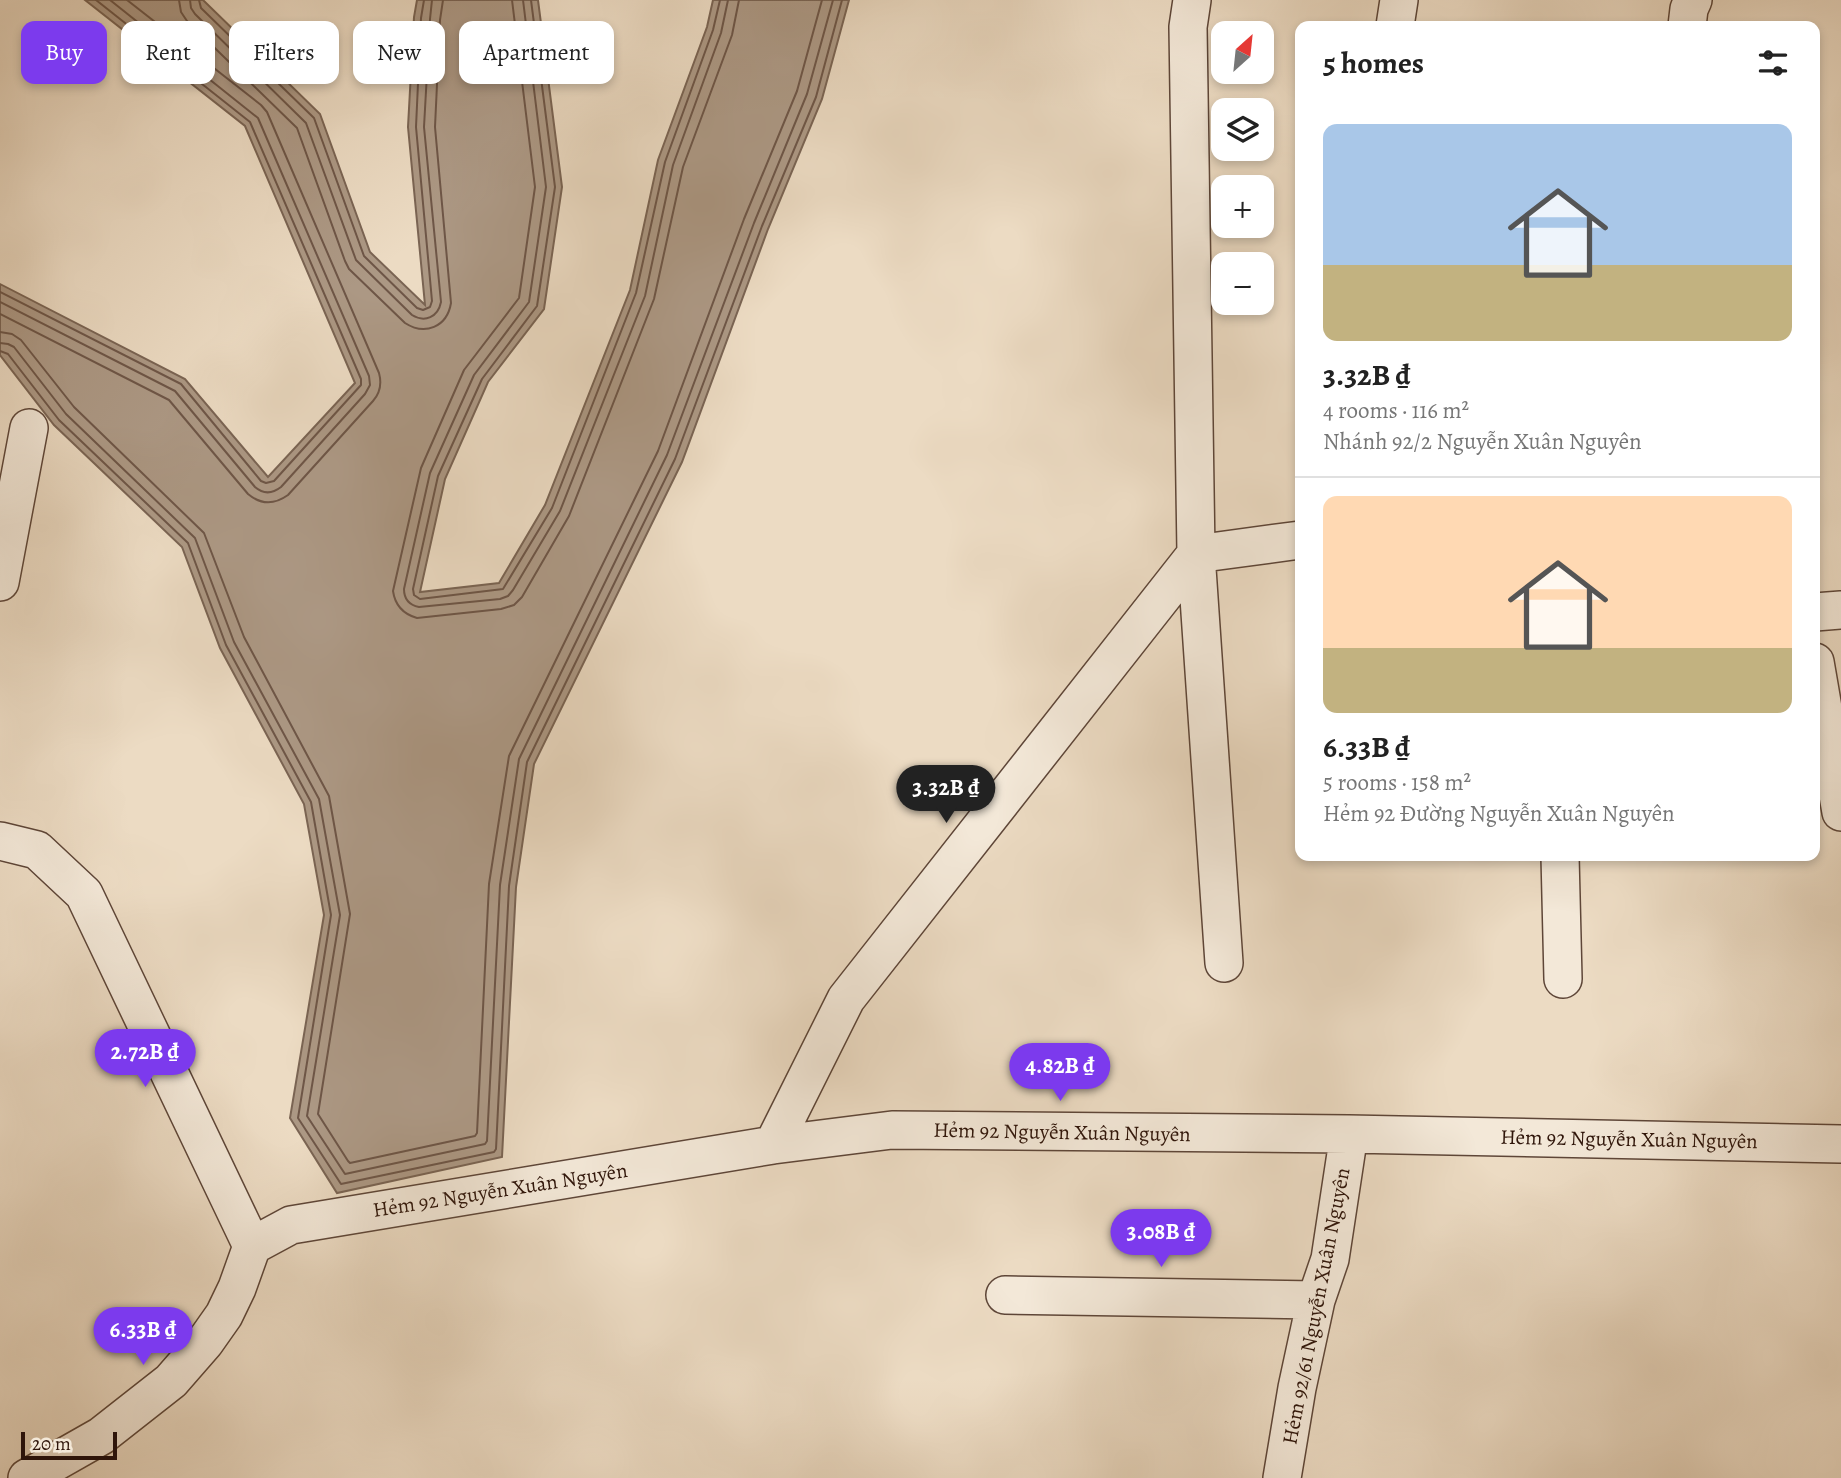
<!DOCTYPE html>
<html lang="en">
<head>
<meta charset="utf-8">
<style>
	:root { --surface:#fff; --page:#f6f6f6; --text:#222; --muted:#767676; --line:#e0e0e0; --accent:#7c3aed }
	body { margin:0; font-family:Alegreya,serif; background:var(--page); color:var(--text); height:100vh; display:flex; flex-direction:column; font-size:26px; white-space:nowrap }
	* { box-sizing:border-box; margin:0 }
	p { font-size:23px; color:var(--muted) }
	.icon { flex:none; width:38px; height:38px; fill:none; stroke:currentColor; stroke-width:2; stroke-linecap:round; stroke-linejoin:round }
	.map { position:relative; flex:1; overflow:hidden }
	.side { position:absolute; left:1295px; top:21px; width:525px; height:840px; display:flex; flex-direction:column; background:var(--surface); border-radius:14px; box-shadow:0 4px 10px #0003 }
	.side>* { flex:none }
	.hud { position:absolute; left:21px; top:21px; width:665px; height:63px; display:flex; gap:14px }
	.needle { width:46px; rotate:27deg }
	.controls { position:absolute; left:1211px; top:21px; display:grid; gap:14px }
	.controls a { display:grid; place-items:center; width:63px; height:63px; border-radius:14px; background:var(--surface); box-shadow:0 4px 10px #0003; font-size:35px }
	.scale { position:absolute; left:21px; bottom:18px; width:96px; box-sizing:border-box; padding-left:7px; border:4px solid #2f150a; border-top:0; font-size:19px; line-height:24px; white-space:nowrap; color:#2f150a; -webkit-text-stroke:5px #f3e8d8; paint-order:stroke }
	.price { position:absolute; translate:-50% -60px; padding:0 16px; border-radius:24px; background:var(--accent); color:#fff; font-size:23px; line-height:46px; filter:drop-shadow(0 2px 4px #0008) }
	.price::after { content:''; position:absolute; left:50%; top:42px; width:21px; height:16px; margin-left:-10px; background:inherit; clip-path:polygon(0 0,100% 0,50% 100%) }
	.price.selected { background:#222; color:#fff }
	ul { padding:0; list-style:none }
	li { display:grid; align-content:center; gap:14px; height:371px; padding:0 28px }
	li+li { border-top:2px solid var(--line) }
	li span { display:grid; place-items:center; height:217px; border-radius:14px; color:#555 }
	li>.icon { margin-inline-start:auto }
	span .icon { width:126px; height:126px; fill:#fffc; stroke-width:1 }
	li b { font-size:30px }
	h2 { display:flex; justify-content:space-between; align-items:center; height:84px; padding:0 28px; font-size:30px }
	.tag { padding:0 24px; border-radius:14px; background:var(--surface); box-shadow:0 4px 10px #0003; font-size:24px; line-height:63px }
	.tag.selected { background:var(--accent); color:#fff }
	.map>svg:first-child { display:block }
</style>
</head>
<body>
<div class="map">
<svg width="1841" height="1478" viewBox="0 0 1841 1478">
	<rect width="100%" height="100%" fill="#ecdbc3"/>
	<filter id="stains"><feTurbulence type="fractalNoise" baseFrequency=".00286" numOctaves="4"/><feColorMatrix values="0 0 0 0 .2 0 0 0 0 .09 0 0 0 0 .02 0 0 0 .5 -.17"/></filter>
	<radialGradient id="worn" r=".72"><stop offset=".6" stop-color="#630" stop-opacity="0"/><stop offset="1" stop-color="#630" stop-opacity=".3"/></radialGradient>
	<!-- water -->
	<path fill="#ac9884" stroke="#7a6453" stroke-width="2" d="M 85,0 L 203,0 L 320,114 L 370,252 L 425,305 L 408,127 L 414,17 L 417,0 L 538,0 L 562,187 L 544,309 L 488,382 L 445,479 L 420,592 L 499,583 L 545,505 L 630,290 L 658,160 L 707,27 L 713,0 L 849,0 L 822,99 L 768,229 L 682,462 L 534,764 L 516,887 L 502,1157 L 337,1193 L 290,1118 L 324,915 L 304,804 L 220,648 L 182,547 L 54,425 L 0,355 L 0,284 L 185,379 L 268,477 L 355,383 L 245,126 Z"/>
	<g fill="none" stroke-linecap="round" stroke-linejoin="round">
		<!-- shore -->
		<path stroke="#6e5647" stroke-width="2" d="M 179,0 L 181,12 L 187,21 L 297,128 L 345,261 L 349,269 L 405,323 C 425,336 447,327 451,303 L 435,127 L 440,20 L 443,0
			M 190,0 L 191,8 L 195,14 L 306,123 L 356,260 L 412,315 C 425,323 438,317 441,302 L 424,127 L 430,19 L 432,0
			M 199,0 L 201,8 L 314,118 L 364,256 L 417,308 L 423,310 L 430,307 L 432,301 L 416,127 L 421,18 L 424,0
			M 512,0 L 535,187 L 519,298 L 464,370 L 421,468 L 393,591 C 395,605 403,614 417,618 L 501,609 L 514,605 L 522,597 L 569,516 L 654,299 L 683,167 L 732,35 L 739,0
			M 523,0 L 546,187 L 529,302 L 474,375 L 430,473 L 404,589 C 404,599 409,605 419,607 L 500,599 L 508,596 L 513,590 L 560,511 L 645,296 L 673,165 L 721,33 L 728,0
			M 531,0 L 555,187 L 537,306 L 482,379 L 438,476 L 413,589 L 414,595 L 420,599 L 503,589 L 552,508 L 636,293 L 665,162 L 713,30 L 720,0
			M 0,292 L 181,384 L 261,481 L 266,483 L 274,481 L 361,385 L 361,379 L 250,122 L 96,0
			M 0,302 L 175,391 L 255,487 C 263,494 272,494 281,487 L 365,394 L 370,385 L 369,376 L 258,118 L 110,0
			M 0,314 L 169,400 L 248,494 C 261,505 274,505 288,495 L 373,401 C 380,393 382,384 379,373 L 267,112 L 261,105 L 127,0
			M 0,332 L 12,334 L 21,340 L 74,407 L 204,533 L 244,637 L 329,796 L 350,914 L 318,1114 L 348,1161 L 350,1163 L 475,1136 L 477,1133 L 489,884 L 509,756 L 658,451 L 744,219 L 797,91 L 822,0
			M 0,343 L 8,344 L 14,347 L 66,414 L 195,538 L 234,642 L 319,799 L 340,915 L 307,1116 L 345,1174 L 485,1144 L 487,1141 L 500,885 L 519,759 L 667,455 L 754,223 L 807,94 L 833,0
			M 0,351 L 8,354 L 59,420 L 188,543 L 226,645 L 311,802 L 331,915 L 298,1118 L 341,1184 L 494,1152 L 496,1149 L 509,886 L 527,762 L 675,459 L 762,226 L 816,97 L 842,0"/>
		<!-- street casing -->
		<g stroke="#5e4638" stroke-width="40">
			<path id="street" d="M 1192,0 L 1188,27 L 1196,554 L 1224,963
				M 1395,26 L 1399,0
				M 1687,26 L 1689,9 L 1693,0
				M 1196,554 L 1300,540
				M 0,582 L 29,428
				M 1815,612 L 1841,610
				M 1815,662 L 1841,812
				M 0,841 L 37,850 L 84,894 L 252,1246 L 291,1225 L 773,1145 L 892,1130 L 1349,1134 L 1841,1144
				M 1560,856 L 1563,979
				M 773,1145 L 846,999 L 1196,554
				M 1005,1295 L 1316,1300
				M 27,1478 L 101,1436 L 171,1381 L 205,1342 L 224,1315 L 237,1288 L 252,1246
				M 1282,1478 L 1297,1388 L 1316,1300 L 1330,1259 L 1349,1134"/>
		</g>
		<!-- street -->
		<use href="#street" stroke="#f3e8d8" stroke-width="37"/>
	</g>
	<g text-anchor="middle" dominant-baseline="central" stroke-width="6" stroke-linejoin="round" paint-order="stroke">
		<!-- street labels -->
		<g font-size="21" fill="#2f150a" stroke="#f3e8d8">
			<text transform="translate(1062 1132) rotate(1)">Hẻm 92 Nguyễn Xuân Nguyên</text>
			<text transform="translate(1629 1139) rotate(1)">Hẻm 92 Nguyễn Xuân Nguyên</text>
			<text transform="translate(500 1190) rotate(-9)">Hẻm 92 Nguyễn Xuân Nguyên</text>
			<text transform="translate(1316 1306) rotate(-79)">Hẻm 92/61 Nguyễn Xuân Nguyên</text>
		</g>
	</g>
	<rect width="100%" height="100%" filter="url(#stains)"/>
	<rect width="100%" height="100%" fill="url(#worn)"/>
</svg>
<div class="controls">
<a><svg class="needle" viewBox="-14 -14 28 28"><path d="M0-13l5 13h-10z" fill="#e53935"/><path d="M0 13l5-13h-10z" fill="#767676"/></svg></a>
<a><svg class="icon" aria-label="layers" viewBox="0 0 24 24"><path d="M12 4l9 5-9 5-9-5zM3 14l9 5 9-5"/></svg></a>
<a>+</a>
<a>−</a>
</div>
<div class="scale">20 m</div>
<b class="price selected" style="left:946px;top:825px">3.32B ₫</b>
<b class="price" style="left:145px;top:1089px">2.72B ₫</b>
<b class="price" style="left:1060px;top:1103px">4.82B ₫</b>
<b class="price" style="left:1161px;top:1269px">3.08B ₫</b>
<b class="price" style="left:143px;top:1367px">6.33B ₫</b>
<div class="hud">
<a class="tag selected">Buy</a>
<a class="tag">Rent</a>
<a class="tag">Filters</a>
<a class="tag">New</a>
<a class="tag">Apartment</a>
</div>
<section class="side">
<h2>5 homes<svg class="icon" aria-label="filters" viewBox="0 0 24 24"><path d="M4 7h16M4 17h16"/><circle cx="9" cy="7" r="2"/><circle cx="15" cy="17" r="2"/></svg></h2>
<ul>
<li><span style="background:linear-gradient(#a9c7e8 65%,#c2b280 0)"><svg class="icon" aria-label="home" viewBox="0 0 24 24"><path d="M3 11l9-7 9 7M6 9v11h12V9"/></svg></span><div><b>3.32B ₫</b><p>4 rooms · 116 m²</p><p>Nhánh 92/2 Nguyễn Xuân Nguyên</p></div></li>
<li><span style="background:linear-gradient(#ffd9b3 70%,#c2b280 0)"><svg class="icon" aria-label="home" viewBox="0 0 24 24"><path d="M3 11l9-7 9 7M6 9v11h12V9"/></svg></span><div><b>6.33B ₫</b><p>5 rooms · 158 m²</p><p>Hẻm 92 Đường Nguyễn Xuân Nguyên</p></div></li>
</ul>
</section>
</div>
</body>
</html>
